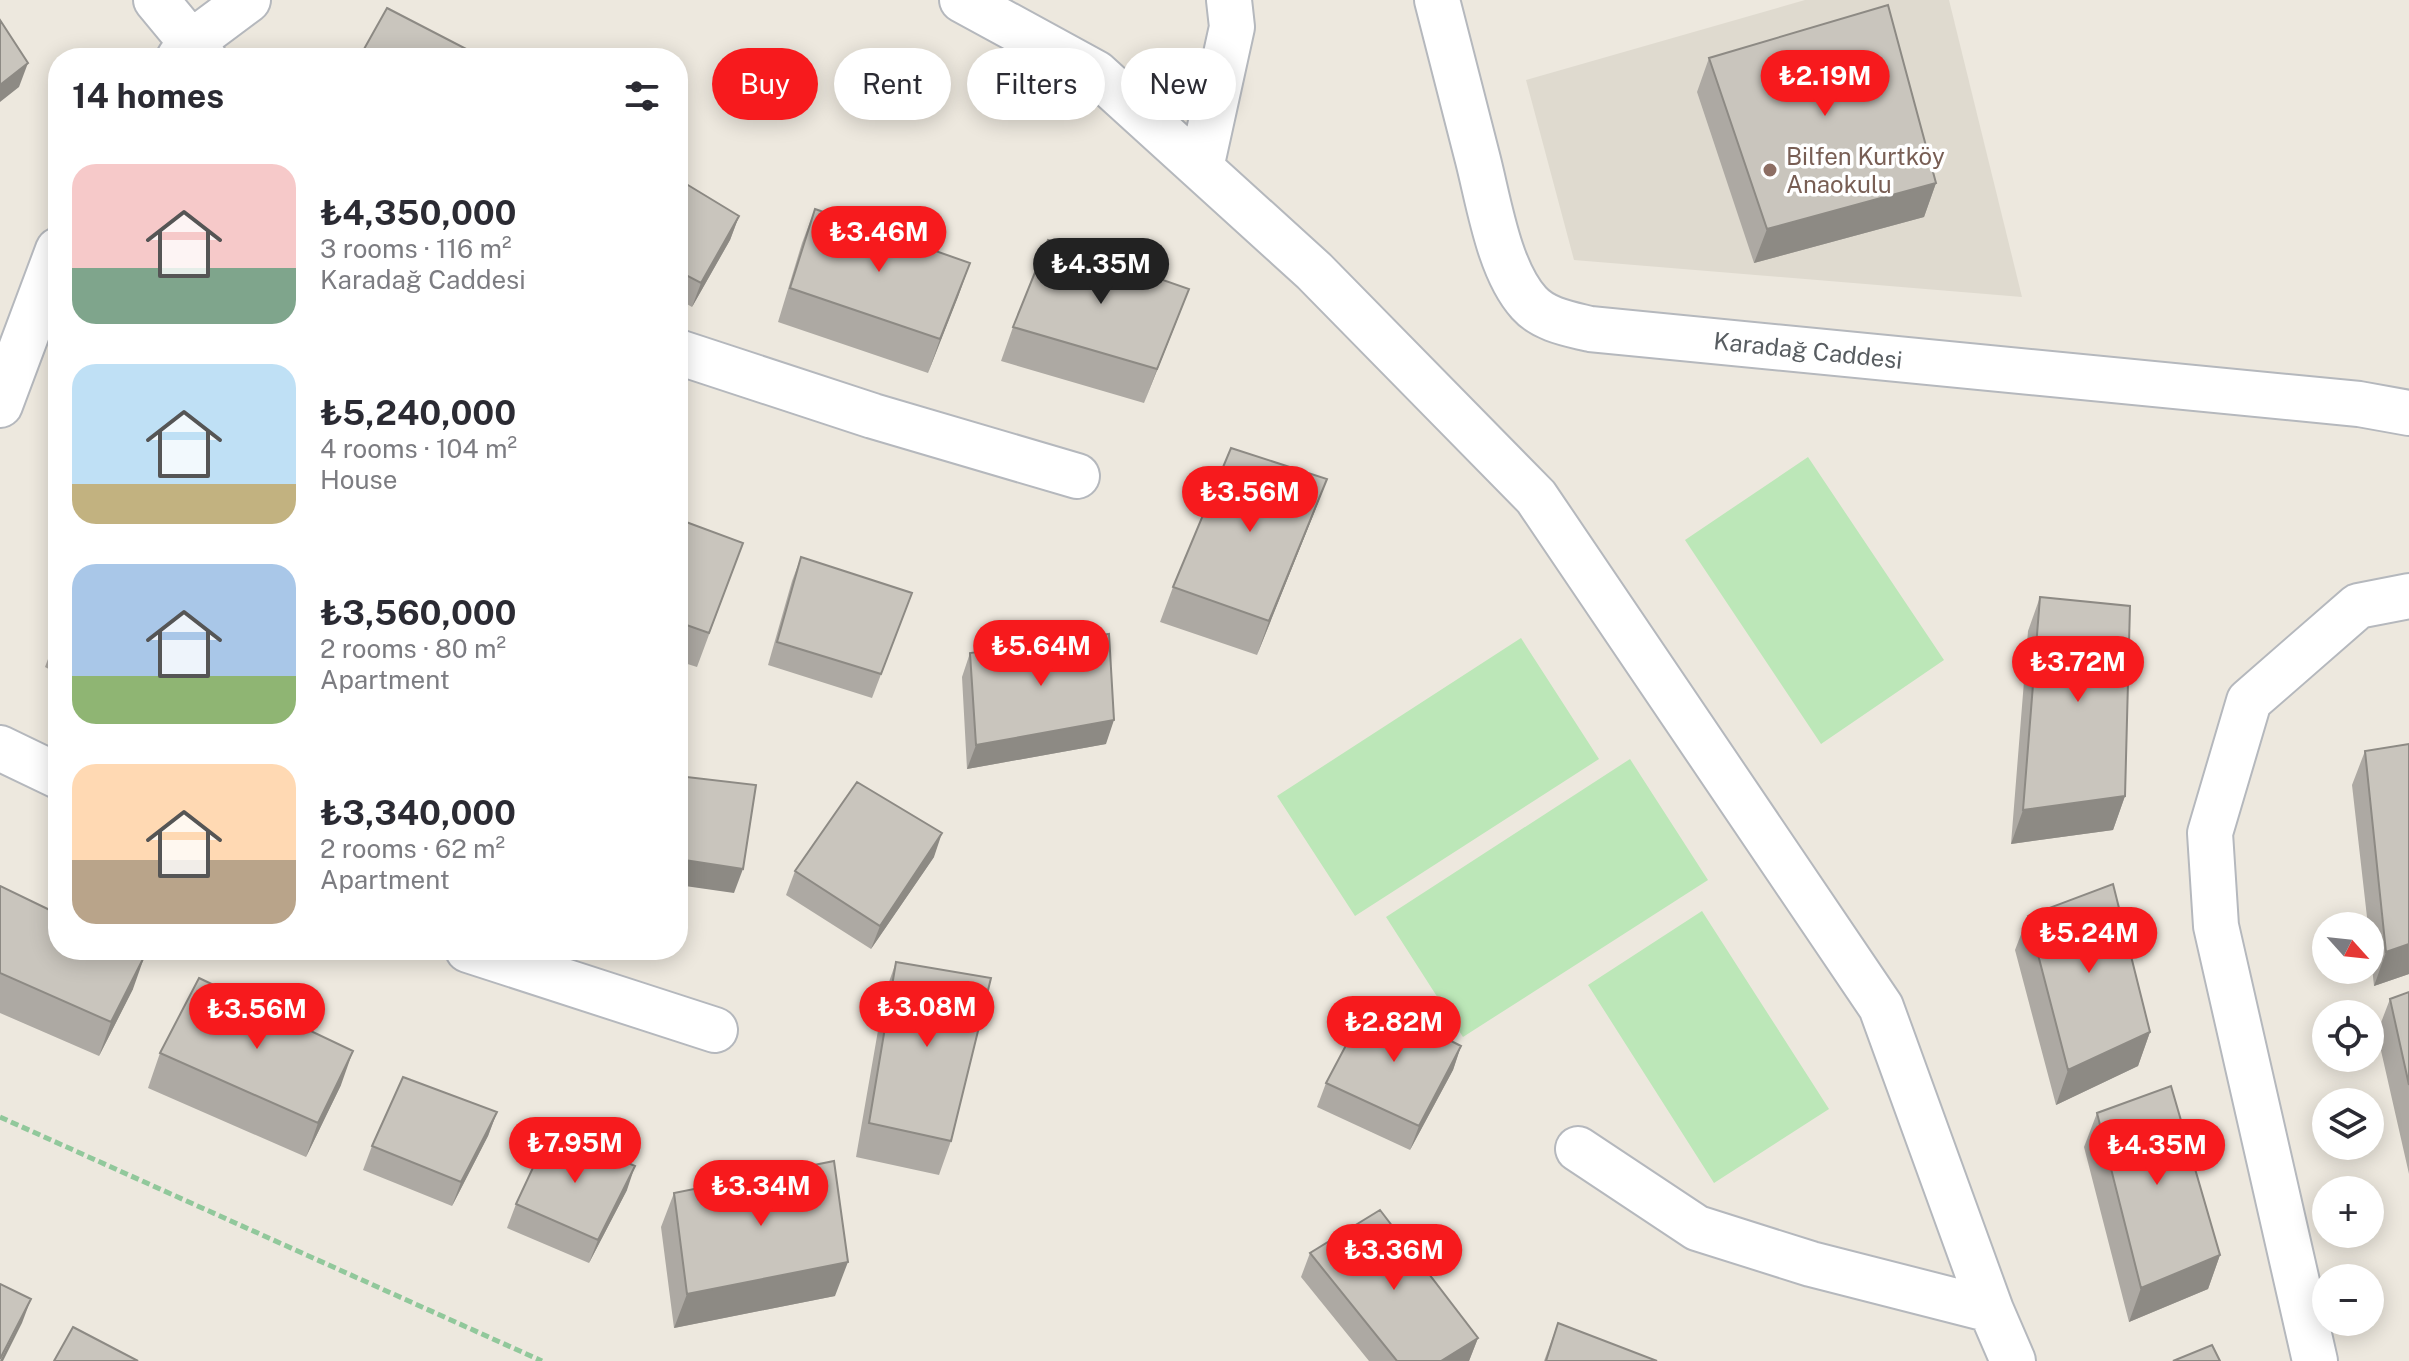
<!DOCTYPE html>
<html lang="en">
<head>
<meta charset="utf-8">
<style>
	:root { --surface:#fff; --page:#f7f7f7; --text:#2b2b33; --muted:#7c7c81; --accent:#f71a1d }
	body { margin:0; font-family:"Public Sans",sans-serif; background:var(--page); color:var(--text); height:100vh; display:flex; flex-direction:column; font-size:30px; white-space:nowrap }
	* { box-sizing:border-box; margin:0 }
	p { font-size:26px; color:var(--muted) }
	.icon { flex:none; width:44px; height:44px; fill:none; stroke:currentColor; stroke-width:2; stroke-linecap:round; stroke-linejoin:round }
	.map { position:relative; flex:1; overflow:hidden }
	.drawer { position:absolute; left:48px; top:48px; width:640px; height:912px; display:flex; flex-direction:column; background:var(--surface); border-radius:32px; box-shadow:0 4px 20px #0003 }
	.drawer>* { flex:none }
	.banner { position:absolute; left:712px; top:48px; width:760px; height:72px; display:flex; gap:16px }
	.needle { width:52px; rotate:117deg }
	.tools { position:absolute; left:2312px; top:912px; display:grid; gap:16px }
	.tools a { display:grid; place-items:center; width:72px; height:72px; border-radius:50%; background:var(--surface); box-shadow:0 4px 20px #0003; font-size:40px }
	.price { position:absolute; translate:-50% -68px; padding:0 18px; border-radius:28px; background:var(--accent); color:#fff; font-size:26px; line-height:52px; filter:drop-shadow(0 2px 4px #0008) }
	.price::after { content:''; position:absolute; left:50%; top:48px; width:24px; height:18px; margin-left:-12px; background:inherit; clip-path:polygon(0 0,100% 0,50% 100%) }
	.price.current { background:#222; color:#fff }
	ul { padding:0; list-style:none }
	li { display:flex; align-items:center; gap:24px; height:200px; padding:0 24px }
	li span { display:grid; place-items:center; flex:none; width:224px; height:160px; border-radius:24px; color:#555 }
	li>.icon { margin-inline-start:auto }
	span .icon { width:96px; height:96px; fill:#fffc; stroke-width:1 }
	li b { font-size:34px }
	h2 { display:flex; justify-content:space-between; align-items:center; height:96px; padding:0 24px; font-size:34px }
	.chip { padding:0 28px; border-radius:36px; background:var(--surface); box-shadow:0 4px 20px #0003; font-size:28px; line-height:72px }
	.chip.current { background:var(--accent); color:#fff }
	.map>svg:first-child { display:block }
</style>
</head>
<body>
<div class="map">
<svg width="2409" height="1361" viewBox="0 0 2409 1361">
	<rect width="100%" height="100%" fill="#ede8de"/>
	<!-- education -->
	<path fill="#dfdacf" d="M 1805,0 L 1949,0 L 2022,297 L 1574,260 L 1526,80 Z"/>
	<!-- green -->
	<path fill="#bce7b8" d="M 1808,457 L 1944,660 L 1821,744 L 1685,540 Z
		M 1521,638 L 1599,759 L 1355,916 L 1277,796 Z
		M 1630,759 L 1708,880 L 1463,1037 L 1386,917 Z
		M 1702,911 L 1829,1109 L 1714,1183 L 1588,985 Z"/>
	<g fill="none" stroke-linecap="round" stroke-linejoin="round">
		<!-- minor casing -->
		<g stroke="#b5b8bd" stroke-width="48">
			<path id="minor" d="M 156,0 L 204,58
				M 962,0 L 1096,73 L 1314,271 L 1536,497 L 1881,1007 L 1991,1310 L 2013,1361
				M 1437,0 C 1451,53 1464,107 1478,160 C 1489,203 1499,270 1529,303 C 1544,320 1570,324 1590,329 L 2359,404 L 2409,413
				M 179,58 L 189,44 L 248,0
				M 1201,168 L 1232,27 L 1229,0
				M 678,352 L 873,416 L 1077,476
				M 0,405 L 58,250
				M 0,748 L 58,776
				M 468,950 L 715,1030
				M 1578,1149 L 1697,1228 L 1811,1264 L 1991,1310
				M 2315,1361 L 2216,926 L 2210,833 L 2249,701 L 2358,606 L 2409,596"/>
		</g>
		<!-- path -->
		<path stroke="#91c89b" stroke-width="5" stroke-dasharray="8 4" stroke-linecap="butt" d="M 0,1117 L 542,1361"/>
		<!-- minor -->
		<use href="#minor" stroke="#fff" stroke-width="44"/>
	</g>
	<!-- wall -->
	<path fill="#ada9a3" d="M 1709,58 L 1936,183 L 1924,217 L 1754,263 L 1697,92 Z
		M 678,179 L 739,216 L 730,240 L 692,307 L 678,299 Z
		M 815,209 L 970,263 L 928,373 L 778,322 L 802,243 Z
		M 1189,289 L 1144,403 L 1001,361 L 1013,327 Z
		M 1327,479 L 1314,513 L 1257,655 L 1160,622 L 1173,587 Z
		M 678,519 L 743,543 L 697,667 L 678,661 Z
		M 801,557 L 912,593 L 872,698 L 768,665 L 792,581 Z
		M 2040,597 L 2125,796 L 2113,830 L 2011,844 L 2028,631 Z
		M 58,636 L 58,674 L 45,667 L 54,643 Z
		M 970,653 L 1106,744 L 967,769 L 962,677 Z
		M 2409,744 L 2409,974 L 2374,986 L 2370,948 L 2370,926 L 2368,926 L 2352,785 L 2365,751 Z
		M 934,857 L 871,949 L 786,895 L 795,871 Z
		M 0,886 L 133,989 L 99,1056 L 0,1013 Z
		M 2028,916 L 2150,1032 L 2138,1066 L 2056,1105 L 2015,950 Z
		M 896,962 L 951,1141 L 939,1175 L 856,1157 L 884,996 Z
		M 2409,992 L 2409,1174 L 2377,1033 L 2390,999 Z
		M 1461,1046 L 1453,1070 L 1410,1150 L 1317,1107 L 1326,1083 Z
		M 160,1053 L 341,1085 L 306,1157 L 148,1088 Z
		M 497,1112 L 488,1136 L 452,1206 L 363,1170 L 372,1146 Z
		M 2097,1113 L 2220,1255 L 2208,1289 L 2129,1322 L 2084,1147 Z
		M 627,1190 L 589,1263 L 507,1228 L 516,1204 Z
		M 674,1193 L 835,1296 L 674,1328 L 661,1227 Z
		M 1310,1253 L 1478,1338 L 1469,1361 L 1369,1361 L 1301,1277 Z
		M 1558,1323 L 1657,1361 L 1544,1361 Z"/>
	<!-- shaded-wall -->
	<path fill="#8d8a84" d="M 28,63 L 19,87 L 0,102 L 0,85 Z
		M 1936,183 L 1924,217 L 1754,263 L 1767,229 Z
		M 739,216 L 730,240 L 692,307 L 701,283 Z
		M 970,263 L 958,297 L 928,373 L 940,339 Z
		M 1189,289 L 1176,323 L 1144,403 L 1157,369 Z
		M 1327,479 L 1314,513 L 1257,655 L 1269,621 Z
		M 1114,720 L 1106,744 L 967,769 L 976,745 Z
		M 2125,796 L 2113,830 L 2011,844 L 2023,810 Z
		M 942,833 L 934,857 L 871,949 L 880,926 Z
		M 678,859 L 743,869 L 734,893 L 678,885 Z
		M 2409,944 L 2409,974 L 2374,986 L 2386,952 Z
		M 145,955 L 133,989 L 99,1056 L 111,1022 Z
		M 2150,1032 L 2138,1066 L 2056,1105 L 2068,1070 Z
		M 1461,1046 L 1453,1070 L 1410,1150 L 1419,1126 Z
		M 353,1051 L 341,1085 L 306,1157 L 318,1123 Z
		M 497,1112 L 488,1136 L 452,1206 L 461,1182 Z
		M 635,1166 L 627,1190 L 589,1263 L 598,1240 Z
		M 2220,1255 L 2208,1289 L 2129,1322 L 2141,1288 Z
		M 848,1262 L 835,1296 L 674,1328 L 687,1294 Z
		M 31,1299 L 22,1323 L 3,1361 L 0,1361 Z
		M 1478,1338 L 1469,1361 L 1441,1361 Z"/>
	<!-- building -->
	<path fill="#c9c5bd" stroke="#8d8a84" stroke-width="2" d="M 1888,5 L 1936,183 L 1767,229 L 1709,58 Z
		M 387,8 L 474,53 L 472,58 L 359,58 Z
		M 0,20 L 28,63 L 0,85 Z
		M 678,179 L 739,216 L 701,283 L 678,271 Z
		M 815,209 L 970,263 L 940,339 L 790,288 Z
		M 1048,240 L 1189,289 L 1157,369 L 1013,327 Z
		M 1231,448 L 1327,479 L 1269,621 L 1173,587 Z
		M 678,519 L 743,543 L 709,633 L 678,622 Z
		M 801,557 L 912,593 L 881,674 L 777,642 Z
		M 2040,597 L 2130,606 L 2125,796 L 2023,810 Z
		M 1109,634 L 1114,720 L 976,745 L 970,653 Z
		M 2409,744 L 2409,944 L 2386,952 L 2365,751 Z
		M 678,776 L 756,785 L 743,869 L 678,859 Z
		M 857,782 L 942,833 L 880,926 L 795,871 Z
		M 2113,884 L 2150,1032 L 2068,1070 L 2028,916 Z
		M 0,886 L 58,914 L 58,950 L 134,950 L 145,955 L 111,1022 L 0,973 Z
		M 896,962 L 991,978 L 951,1141 L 869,1123 Z
		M 199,978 L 353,1051 L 318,1123 L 160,1053 Z
		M 2409,992 L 2409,1085 L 2390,999 Z
		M 1370,1000 L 1461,1046 L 1419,1126 L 1326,1083 Z
		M 403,1077 L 497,1112 L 461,1182 L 372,1146 Z
		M 2171,1086 L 2220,1255 L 2141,1288 L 2097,1113 Z
		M 551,1129 L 635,1166 L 598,1240 L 516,1204 Z
		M 834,1161 L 848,1262 L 687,1294 L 674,1193 Z
		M 1380,1210 L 1478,1338 L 1441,1361 L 1397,1361 L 1310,1253 Z
		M 0,1284 L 31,1299 L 0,1359 Z
		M 1558,1323 L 1657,1361 L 1546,1361 Z
		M 73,1327 L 138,1361 L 54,1361 Z
		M 2212,1345 L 2220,1361 L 2173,1361 Z"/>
	<!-- markers -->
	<circle fill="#8d6e63" stroke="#fff" stroke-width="3" cx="1770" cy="170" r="8"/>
	<g text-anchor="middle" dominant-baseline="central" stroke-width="7" stroke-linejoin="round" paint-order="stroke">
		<!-- education labels -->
		<g font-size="24" fill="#785e54" stroke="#fff" text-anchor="start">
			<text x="1786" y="156">Bilfen Kurtköy<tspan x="1786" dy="28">Anaokulu</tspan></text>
		</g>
		<!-- street labels -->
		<g font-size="24" fill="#585d61" stroke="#fff">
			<text transform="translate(1808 350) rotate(6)">Karadağ Caddesi</text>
		</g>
	</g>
</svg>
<div class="tools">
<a><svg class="needle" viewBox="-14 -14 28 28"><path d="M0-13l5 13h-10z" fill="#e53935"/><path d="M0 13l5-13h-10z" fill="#7c7c81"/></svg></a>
<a><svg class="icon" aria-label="locate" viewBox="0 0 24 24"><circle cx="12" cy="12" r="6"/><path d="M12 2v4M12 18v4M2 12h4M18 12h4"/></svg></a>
<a><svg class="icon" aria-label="layers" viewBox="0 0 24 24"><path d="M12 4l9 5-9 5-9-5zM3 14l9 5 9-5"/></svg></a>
<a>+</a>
<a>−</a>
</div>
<b class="price" style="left:1825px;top:118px">₺2.19M</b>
<b class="price" style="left:879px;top:274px">₺3.46M</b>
<b class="price current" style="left:1101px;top:306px">₺4.35M</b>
<b class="price" style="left:1250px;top:534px">₺3.56M</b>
<b class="price" style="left:1041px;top:688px">₺5.64M</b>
<b class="price" style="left:2078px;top:704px">₺3.72M</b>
<b class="price" style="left:2089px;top:975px">₺5.24M</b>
<b class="price" style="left:927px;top:1049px">₺3.08M</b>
<b class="price" style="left:257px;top:1051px">₺3.56M</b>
<b class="price" style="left:1394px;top:1064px">₺2.82M</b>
<b class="price" style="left:575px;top:1185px">₺7.95M</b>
<b class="price" style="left:2157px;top:1187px">₺4.35M</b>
<b class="price" style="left:761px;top:1228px">₺3.34M</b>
<b class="price" style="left:1394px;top:1292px">₺3.36M</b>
<div class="banner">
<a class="chip current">Buy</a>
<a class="chip">Rent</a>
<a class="chip">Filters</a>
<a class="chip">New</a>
</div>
<section class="drawer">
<h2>14 homes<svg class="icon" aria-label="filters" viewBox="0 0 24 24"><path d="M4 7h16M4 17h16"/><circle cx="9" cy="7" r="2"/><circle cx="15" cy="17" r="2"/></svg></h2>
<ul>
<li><span style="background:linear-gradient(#f6c9c9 65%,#7fa58c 0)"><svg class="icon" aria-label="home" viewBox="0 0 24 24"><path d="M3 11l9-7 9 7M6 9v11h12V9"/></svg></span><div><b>₺4,350,000</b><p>3 rooms · 116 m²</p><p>Karadağ Caddesi</p></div></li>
<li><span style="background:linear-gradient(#bfe0f5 75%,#c2b280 0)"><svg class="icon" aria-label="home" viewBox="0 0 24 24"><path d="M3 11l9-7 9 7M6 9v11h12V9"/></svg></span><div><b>₺5,240,000</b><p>4 rooms · 104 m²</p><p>House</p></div></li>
<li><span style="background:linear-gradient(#a9c7e8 70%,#8fb573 0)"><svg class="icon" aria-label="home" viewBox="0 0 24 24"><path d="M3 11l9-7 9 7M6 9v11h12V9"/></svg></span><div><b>₺3,560,000</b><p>2 rooms · 80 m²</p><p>Apartment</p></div></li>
<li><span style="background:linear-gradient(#ffd9b3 60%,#b9a48a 0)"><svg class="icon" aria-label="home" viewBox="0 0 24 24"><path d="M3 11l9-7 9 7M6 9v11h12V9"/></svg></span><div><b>₺3,340,000</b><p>2 rooms · 62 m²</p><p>Apartment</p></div></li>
</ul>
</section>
</div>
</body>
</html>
